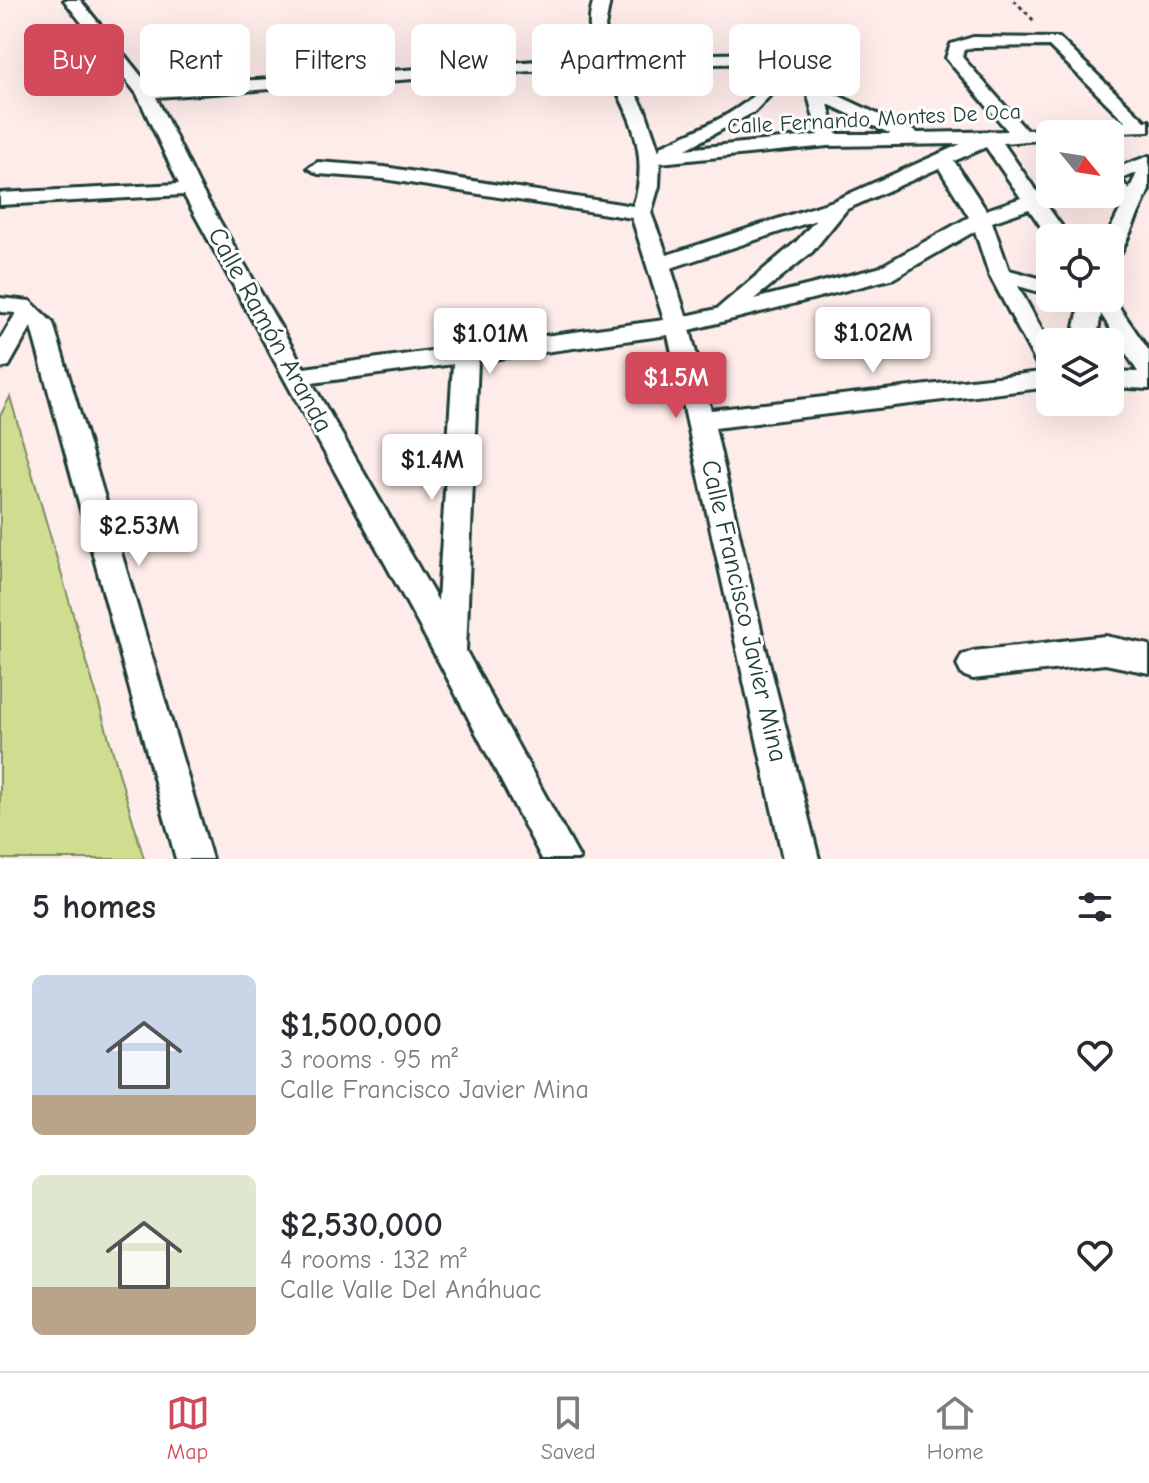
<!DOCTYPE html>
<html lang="en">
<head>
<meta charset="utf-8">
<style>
	:root { --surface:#fff; --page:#f7f7f7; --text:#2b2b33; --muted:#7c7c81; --line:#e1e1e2; --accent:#d1495b }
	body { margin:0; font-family:"Comic Neue",sans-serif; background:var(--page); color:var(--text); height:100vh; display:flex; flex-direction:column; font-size:30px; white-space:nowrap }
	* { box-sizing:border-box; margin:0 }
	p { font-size:26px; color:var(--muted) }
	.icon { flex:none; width:44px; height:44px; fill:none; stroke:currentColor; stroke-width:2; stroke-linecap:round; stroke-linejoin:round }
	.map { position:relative; height:859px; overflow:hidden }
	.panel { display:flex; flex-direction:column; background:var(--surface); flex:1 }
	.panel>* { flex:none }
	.banner { position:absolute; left:24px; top:24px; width:1102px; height:72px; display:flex; gap:16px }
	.needle { width:52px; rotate:120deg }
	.controls { position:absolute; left:1036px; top:120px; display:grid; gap:16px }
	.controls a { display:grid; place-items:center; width:88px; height:88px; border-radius:12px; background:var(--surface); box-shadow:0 8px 32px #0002; font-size:40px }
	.price { position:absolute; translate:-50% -68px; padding:0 18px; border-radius:8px; background:#fff; color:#222; font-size:26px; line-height:52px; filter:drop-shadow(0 2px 4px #0008) }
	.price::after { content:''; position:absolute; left:50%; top:48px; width:24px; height:18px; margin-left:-12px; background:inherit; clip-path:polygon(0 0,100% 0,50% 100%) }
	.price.current { background:var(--accent); color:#fff }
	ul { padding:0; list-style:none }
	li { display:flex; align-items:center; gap:24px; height:200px; padding:0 32px }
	li span { display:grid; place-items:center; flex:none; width:224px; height:160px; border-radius:12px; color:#555 }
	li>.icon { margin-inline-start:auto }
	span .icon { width:96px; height:96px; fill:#fffc; stroke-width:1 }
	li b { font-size:34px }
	h2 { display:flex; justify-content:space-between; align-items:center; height:96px; padding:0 32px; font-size:34px }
	.tag { padding:0 28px; border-radius:12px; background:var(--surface); box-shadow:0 8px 32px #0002; font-size:28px; line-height:72px }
	.tag.current { background:var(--accent); color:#fff }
	.menu { display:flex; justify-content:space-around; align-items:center; height:112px; border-top:2px solid var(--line); background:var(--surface); font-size:22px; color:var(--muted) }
	.menu a { display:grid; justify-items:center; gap:4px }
	.menu .current { color:var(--accent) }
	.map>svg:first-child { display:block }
</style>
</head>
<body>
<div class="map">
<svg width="1149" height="859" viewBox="0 0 1149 859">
	<rect width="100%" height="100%" fill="#feecea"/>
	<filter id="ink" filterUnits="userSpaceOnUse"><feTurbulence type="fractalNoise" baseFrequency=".0125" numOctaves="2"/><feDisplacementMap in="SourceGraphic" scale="16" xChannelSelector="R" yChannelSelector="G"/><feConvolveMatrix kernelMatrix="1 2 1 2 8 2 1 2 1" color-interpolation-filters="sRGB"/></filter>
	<g filter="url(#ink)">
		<!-- green -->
		<path fill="#d0dd91" stroke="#788d62" stroke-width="2" d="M 10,397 L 144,859 L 0,859 L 0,416 Z"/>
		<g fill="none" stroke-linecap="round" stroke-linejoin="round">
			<!-- street casing -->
			<g stroke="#1f3d34" stroke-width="6">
				<path id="street" d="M 64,0 L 80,0 L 150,87 L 598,57 C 589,37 587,21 594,0 L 610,0 L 605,27 L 614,56 L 764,53 L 822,88 L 918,133 L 1008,131 L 946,58 L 951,44 L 973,37 L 1059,38 L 1145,121 L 1149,121 L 1149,131 L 1050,134 L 1050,139 L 1003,143 L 1037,192 L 1050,188 L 1050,194 L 1061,194 L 1045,203 L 1070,238 L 1050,240 L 1029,209 L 992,222 L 1009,270 L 1050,281 L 1050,295 L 1018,286 L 1050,345 L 1050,387 L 715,428 L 763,638 L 819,859 L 783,859 L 668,335 L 478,361 L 466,651 L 580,859 L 542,859 L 439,662 L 184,195 L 0,205 L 0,193 L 179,184 L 137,94 ZM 1049,46 L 1126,122 L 1026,130 L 962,57 L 964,50 L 974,47 ZM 760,63 L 772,73 C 750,111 700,128 661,146 L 659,151 L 645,110 L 620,66 ZM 603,66 C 629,111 651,154 633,206 L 384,167 L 318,162 L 308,168 L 318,174 L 384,179 L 632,218 L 664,320 L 304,368 L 201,189 L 156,97 ZM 784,81 L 808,95 L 818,135 L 686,149 L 754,112 ZM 828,104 L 891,134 L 836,134 ZM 961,144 L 833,201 L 667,255 L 651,213 L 659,186 L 660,163 L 828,146 ZM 986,147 L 1021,198 L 986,210 L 954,161 ZM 939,168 L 969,217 L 878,268 L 754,299 L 812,252 L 847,209 ZM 816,220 L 796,242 L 717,309 L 686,316 L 671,268 ZM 975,231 L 989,274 L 1041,372 L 711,410 L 690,330 L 894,278 ZM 453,364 L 438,601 L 312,383 Z
					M 1149,156 L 1149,190 L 1121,253 L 1110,259 L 1110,238 L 1106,238 L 1121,208 L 1110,192 L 1110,170 ZM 1137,173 L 1129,190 L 1121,179 Z
					M 1110,294 L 1149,351 L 1149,389 L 1110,387 L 1110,371 L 1138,372 L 1101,314 L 1096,342 L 1072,342 L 1081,298 L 1110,298 Z
					M 0,298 L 30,301 L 53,323 L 212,859 L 176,859 L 31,327 L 9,366 L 0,368 L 0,340 L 16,313 L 0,312 Z
					M 1105,636 L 1149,645 L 1149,673 L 1105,664 L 973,679 L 962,675 L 957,665 L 962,655 L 973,651 Z"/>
			</g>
			<!-- path -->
			<path stroke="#1f3d34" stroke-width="3" stroke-dasharray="4 4" stroke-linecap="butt" d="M 1014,0 L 1035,22"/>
			<!-- street -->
			<use href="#street" fill="#fff" fill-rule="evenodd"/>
		</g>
	</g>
	<g text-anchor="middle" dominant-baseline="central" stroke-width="6" stroke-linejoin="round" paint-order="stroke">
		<!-- far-street labels -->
		<g font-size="22" fill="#1f3d34" stroke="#fff">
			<text transform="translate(874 119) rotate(-3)">Calle Fernando Montes De Oca</text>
		</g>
		<!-- street labels -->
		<g font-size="26" fill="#1f3d34" stroke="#fff">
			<text transform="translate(270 330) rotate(61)">Calle Ramón Aranda</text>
			<text transform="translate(744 611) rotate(77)">Calle Francisco Javier Mina</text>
		</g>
	</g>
</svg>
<div class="controls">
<a><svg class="needle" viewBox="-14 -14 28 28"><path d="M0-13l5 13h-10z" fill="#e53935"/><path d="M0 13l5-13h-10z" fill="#7c7c81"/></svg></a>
<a><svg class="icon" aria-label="locate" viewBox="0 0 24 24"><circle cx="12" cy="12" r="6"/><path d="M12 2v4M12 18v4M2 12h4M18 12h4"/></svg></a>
<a><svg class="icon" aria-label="layers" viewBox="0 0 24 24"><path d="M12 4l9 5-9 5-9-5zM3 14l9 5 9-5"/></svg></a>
</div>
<b class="price" style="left:873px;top:375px">$1.02M</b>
<b class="price" style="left:490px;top:376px">$1.01M</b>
<b class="price current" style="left:676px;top:420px">$1.5M</b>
<b class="price" style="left:432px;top:502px">$1.4M</b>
<b class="price" style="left:139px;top:568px">$2.53M</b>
<div class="banner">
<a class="tag current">Buy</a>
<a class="tag">Rent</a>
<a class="tag">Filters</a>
<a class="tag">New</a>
<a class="tag">Apartment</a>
<a class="tag">House</a>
</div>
</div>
<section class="panel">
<h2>5 homes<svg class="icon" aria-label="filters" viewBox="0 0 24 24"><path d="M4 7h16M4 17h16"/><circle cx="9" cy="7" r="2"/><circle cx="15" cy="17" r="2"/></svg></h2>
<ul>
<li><span style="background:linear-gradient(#c9d6e8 75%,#b9a48a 0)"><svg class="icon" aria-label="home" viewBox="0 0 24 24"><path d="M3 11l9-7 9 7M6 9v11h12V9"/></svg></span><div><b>$1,500,000</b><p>3 rooms · 95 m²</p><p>Calle Francisco Javier Mina</p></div><svg class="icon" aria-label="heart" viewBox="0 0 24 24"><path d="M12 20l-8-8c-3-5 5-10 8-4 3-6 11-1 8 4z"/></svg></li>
<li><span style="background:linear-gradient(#dfe7d0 70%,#b9a48a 0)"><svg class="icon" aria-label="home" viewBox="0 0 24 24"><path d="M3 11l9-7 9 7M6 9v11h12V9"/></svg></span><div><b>$2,530,000</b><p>4 rooms · 132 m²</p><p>Calle Valle Del Anáhuac</p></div><svg class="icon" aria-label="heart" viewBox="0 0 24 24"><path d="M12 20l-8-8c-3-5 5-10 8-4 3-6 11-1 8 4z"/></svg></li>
</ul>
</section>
<nav class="menu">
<a class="current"><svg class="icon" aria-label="map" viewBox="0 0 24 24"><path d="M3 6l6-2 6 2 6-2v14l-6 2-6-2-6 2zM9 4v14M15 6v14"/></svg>Map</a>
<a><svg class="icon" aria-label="saved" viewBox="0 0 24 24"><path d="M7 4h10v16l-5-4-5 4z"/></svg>Saved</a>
<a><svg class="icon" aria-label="home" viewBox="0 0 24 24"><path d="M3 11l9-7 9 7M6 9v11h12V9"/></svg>Home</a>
</nav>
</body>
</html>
